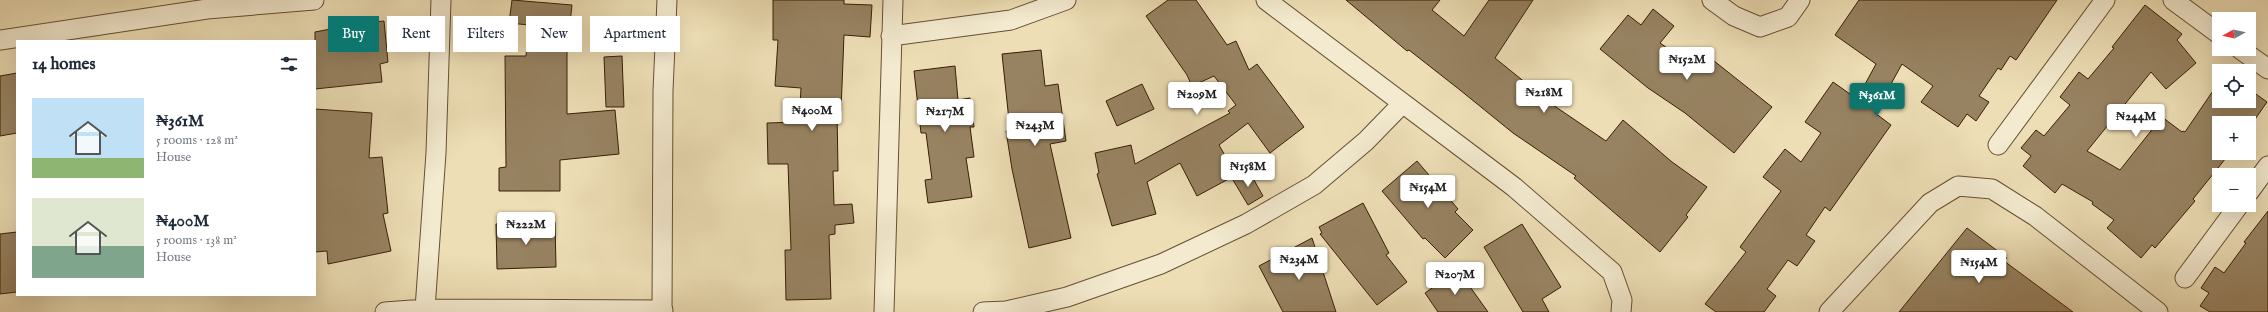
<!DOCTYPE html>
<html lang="en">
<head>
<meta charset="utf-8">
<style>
	:root { --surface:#fff; --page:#f6f6f7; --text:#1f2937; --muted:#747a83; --accent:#0f766e }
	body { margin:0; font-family:"IM FELL English",serif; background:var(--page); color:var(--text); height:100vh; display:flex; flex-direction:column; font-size:15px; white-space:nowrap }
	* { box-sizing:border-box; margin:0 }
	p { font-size:13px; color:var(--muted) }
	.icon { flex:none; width:22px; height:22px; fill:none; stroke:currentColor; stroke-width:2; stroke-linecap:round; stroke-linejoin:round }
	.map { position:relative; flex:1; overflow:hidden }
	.sheet { position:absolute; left:16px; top:40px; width:300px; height:256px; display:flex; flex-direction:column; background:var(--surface); border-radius:0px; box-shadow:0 4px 16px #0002 }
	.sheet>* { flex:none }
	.top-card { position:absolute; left:328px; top:16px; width:380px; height:36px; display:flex; gap:8px }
	.needle { width:26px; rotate:262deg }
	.buttons { position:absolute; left:2212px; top:12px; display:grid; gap:8px }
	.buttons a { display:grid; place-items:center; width:44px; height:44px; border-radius:0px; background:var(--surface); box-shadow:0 4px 16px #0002; font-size:20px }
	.price { position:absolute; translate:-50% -34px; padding:0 9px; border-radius:4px; background:#fff; color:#222; font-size:13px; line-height:26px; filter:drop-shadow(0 1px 2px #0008) }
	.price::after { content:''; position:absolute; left:50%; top:24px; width:12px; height:9px; margin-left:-6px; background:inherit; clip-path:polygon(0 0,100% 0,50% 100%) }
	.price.on { background:var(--accent); color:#fff }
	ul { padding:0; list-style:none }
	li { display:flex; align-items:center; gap:12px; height:100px; padding:0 16px }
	li span { display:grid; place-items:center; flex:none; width:112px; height:80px; border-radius:0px; color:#555 }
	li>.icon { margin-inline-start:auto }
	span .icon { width:48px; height:48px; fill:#fffc; stroke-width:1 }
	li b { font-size:17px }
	h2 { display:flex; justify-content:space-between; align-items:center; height:48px; padding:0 16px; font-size:17px }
	.pill { padding:0 14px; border-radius:0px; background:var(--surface); box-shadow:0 4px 16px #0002; font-size:14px; line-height:36px }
	.pill.on { background:var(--accent); color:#fff }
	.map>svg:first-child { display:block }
</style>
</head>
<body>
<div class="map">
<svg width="2268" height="312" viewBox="0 0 2268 312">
	<rect width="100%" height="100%" fill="#eddeb5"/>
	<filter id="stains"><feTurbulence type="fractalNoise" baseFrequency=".005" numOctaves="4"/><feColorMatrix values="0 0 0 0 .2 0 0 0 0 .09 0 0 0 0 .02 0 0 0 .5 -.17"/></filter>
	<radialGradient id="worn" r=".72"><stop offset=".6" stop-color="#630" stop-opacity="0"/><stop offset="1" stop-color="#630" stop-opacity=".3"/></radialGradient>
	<!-- building -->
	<path fill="#978261" stroke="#391f06" d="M 512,0 L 572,5 L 567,51 L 567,114 L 615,110 L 619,154 L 560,160 L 560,191 L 499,191 L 499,168 L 506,167 L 505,56 L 526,56 L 529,25 L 509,23 Z
		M 773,0 L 844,0 L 844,4 L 872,5 L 870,37 L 844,35 L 841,111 L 837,110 L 838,171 L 833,171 L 834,205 L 852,204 L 854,223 L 835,225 L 835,234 L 829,235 L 831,299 L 786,300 L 785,250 L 791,250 L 788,164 L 768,164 L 767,123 L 799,122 L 801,88 L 775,86 L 778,40 L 773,40 Z
		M 1168,0 L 1196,0 L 1227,45 L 1236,41 L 1249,70 L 1257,64 L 1304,127 L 1270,153 L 1248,123 L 1219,145 L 1236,175 L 1197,196 L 1180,163 L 1147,182 L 1156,214 L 1112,226 L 1097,174 L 1099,173 L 1095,153 L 1131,145 L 1135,164 L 1230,113 L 1228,111 L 1236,105 L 1214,76 L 1192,86 L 1187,75 L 1146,16 Z
		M 1346,0 L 1440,0 L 1432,10 L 1464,36 L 1489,0 L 1533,0 L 1495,58 L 1553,105 L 1606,141 L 1623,120 L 1672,162 L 1707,187 L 1686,215 L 1688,217 L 1660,252 L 1574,178 L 1576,176 L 1513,133 L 1460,90 L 1409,50 L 1407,51 Z
		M 1859,0 L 2057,0 L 2016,60 L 2010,56 L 2001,70 L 1998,68 L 1979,96 L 1989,102 L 1976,121 L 1967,114 L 1958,127 L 1921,102 L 1933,86 L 1902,64 L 1875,113 L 1891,125 L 1830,211 L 1825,207 L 1806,235 L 1815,241 L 1797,266 L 1788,260 L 1767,289 L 1776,296 L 1764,312 L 1716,312 L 1705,304 L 1746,252 L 1740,247 L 1781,191 L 1763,177 L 1785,149 L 1801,162 L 1821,133 L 1805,122 L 1833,82 L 1857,99 L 1876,64 L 1835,35 Z
		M 2145,5 L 2182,34 L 2177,40 L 2196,63 L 2166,89 L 2151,72 L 2087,151 L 2120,170 L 2162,117 L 2182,132 L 2183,131 L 2185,132 L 2219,82 L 2219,101 L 2249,101 L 2249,89 L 2267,102 L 2249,128 L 2249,123 L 2219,123 L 2219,153 L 2230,153 L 2193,199 L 2195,201 L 2155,248 L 2152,245 L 2141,258 L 2107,228 L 2114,220 L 2092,204 L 2093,202 L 2062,184 L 2055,193 L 2023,166 L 2031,156 L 2021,148 L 2036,130 L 2044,136 L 2070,105 L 2060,97 L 2079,72 L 2088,79 L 2114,48 L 2112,47 Z
		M 1653,9 L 1674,26 L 1660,43 L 1689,63 L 1699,49 L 1772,107 L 1734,153 L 1685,113 L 1648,88 L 1600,49 L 1628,15 L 1641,25 Z
		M 384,21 L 388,62 L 380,64 L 382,82 L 315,89 L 315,32 L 336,28 L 336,26 Z
		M 1041,50 L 1045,86 L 1058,84 L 1066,141 L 1050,144 L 1071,238 L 1029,248 L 1012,169 L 1006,131 L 1010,130 L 1002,54 Z
		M 622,56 L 624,107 L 606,107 L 604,57 Z
		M 955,66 L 958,100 L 970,98 L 974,127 L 970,127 L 974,157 L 966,158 L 972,197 L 928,203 L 925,180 L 932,179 L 926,133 L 921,133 L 914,71 Z
		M 17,73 L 17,133 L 0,136 L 0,76 Z
		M 1142,84 L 1154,109 L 1117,126 L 1106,101 Z
		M 315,109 L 372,113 L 369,158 L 382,157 L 388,213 L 383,214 L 391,251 L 328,264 L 327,251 L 315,252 Z
		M 1417,161 L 1458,209 L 1455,212 L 1473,230 L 1445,258 L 1425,238 L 1423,239 L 1382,191 Z
		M 1249,171 L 1263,196 L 1248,205 L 1233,180 Z
		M 1363,203 L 1389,253 L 1386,255 L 1407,282 L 1377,305 L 1320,234 L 1322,233 L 1319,227 Z
		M 2268,211 L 2268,312 L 2210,312 L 2200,306 L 2209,293 L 2201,288 L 2215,267 L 2224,273 L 2246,243 L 2244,242 Z
		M 555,222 L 556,267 L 497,269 L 496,224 Z
		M 1522,224 L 1561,287 L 1542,299 L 1549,312 L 1523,312 L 1484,247 Z
		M 1967,228 L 2007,258 L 2004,261 L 2073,312 L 1899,312 Z
		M 17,232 L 17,292 L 0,294 L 0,234 Z
		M 1312,238 L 1336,312 L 1283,312 L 1259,266 Z
		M 1458,270 L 1488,312 L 1438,312 L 1425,293 Z"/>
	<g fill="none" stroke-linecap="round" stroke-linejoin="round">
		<!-- street casing -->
		<g stroke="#664f32" stroke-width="21">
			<path id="street" d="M 1266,0 L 1514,187 L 1612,272 L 1622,300 L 1621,312
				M 1712,0 L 1734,16 L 1760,27 L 1788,17 L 1800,0
				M 2173,0 L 2219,34
				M 891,36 L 1011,20 L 1066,0
				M 0,40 L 207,9 L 314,0
				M 2240,49 L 2268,69
				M 1998,145 L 2105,0
				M 2249,192 L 2268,166
				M 2185,278 L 2239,205
				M 425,309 L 436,153 L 441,0
				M 385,312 L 425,309 L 663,310
				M 662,312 L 663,91 L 667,0
				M 884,312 L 893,0
				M 983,312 L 1006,311 L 1067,297 L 1161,264 L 1246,224 L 1314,185 L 1366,141 L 1402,104
				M 1829,312 L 1930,203 L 1958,186 L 1992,189 L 2035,216 L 2158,312"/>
		</g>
		<!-- street -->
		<use href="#street" stroke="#f3eacf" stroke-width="19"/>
	</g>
	<rect width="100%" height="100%" filter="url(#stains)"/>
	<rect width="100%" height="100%" fill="url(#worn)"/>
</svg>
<div class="buttons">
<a><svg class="needle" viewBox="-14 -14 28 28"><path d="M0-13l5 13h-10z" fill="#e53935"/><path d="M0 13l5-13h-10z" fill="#747a83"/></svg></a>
<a><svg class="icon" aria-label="locate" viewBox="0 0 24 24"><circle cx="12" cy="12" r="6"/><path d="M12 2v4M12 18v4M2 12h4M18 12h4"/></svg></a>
<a>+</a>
<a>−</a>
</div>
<b class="price" style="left:1687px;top:81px">₦152M</b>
<b class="price" style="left:1544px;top:114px">₦218M</b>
<b class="price" style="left:1197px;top:116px">₦209M</b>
<b class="price on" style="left:1877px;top:117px">₦361M</b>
<b class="price" style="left:812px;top:132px">₦400M</b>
<b class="price" style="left:945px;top:133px">₦217M</b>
<b class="price" style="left:2136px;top:138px">₦244M</b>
<b class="price" style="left:1035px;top:147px">₦243M</b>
<b class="price" style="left:1248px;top:188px">₦158M</b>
<b class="price" style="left:1428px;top:209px">₦154M</b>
<b class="price" style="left:526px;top:246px">₦222M</b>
<b class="price" style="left:1299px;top:281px">₦234M</b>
<b class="price" style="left:1979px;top:284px">₦154M</b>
<b class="price" style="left:1455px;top:296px">₦207M</b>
<div class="top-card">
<a class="pill on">Buy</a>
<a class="pill">Rent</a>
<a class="pill">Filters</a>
<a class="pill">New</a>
<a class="pill">Apartment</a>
</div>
<section class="sheet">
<h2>14 homes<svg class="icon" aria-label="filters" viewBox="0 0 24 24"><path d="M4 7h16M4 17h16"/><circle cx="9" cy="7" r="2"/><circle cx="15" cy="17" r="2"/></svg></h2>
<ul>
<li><span style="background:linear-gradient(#bfe0f5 75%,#8fb573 0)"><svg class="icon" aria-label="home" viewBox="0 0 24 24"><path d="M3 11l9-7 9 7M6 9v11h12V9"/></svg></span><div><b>₦361M</b><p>5 rooms · 128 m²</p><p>House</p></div></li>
<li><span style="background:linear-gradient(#dfe7d0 60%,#7fa58c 0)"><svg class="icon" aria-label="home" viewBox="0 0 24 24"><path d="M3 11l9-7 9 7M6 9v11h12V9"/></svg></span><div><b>₦400M</b><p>5 rooms · 138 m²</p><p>House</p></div></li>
</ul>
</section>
</div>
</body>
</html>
